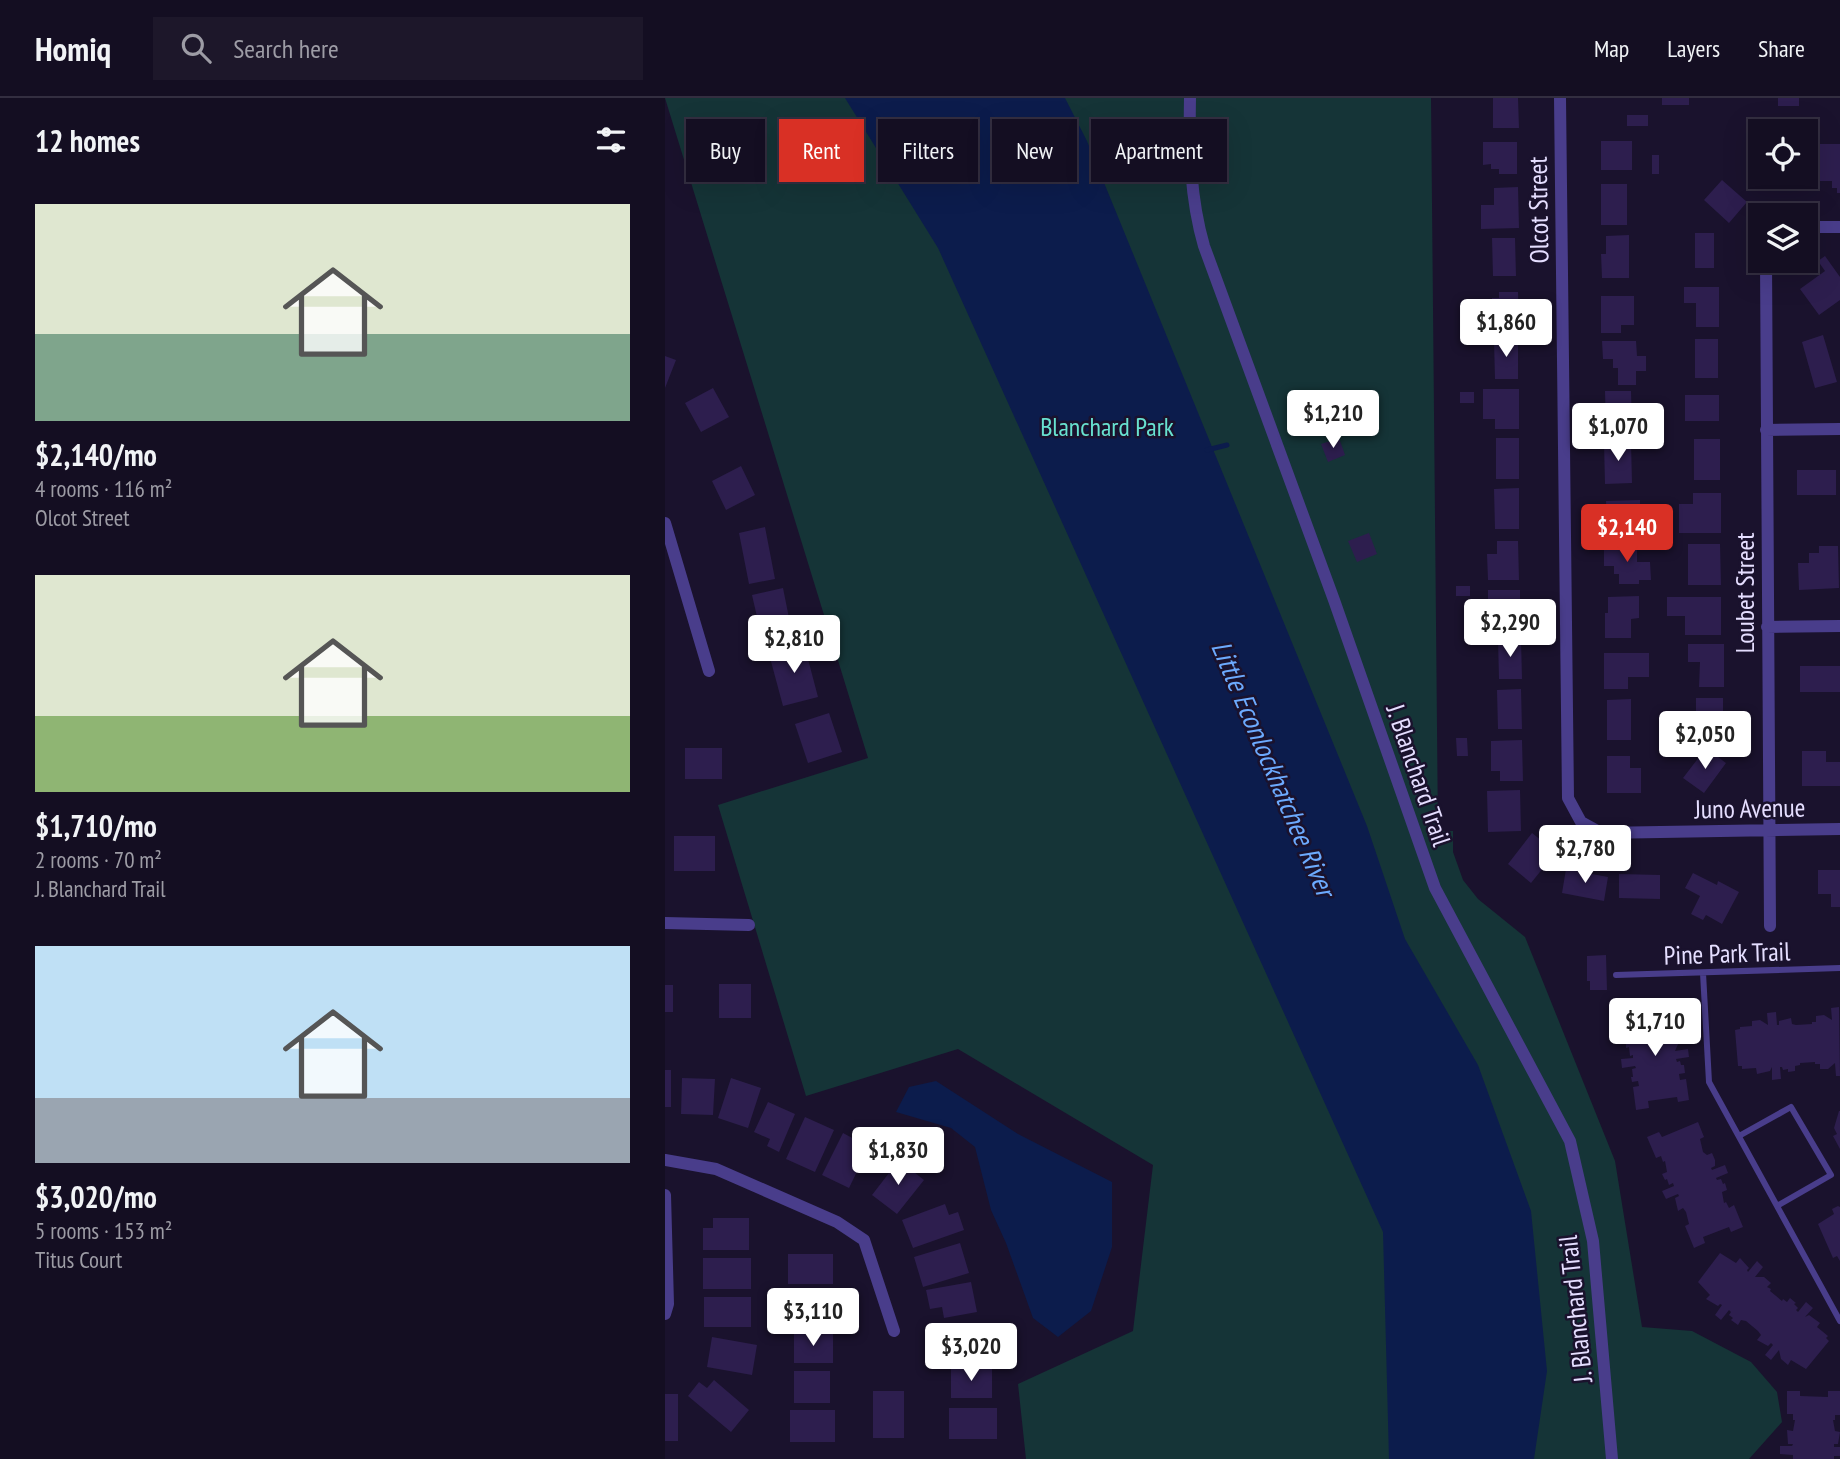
<!DOCTYPE html>
<html lang="en">
<head>
<meta charset="utf-8">
<style>
	:root { --surface:#140e22; --page:#1d172a; --text:#f1f3f6; --muted:#9d9ca5; --line:#332e40; --accent:#d93025 }
	body { margin:0; font-family:"PT Sans Narrow",sans-serif; background:var(--page); color:var(--text); height:100vh; display:flex; flex-direction:column; font-size:26px; white-space:nowrap }
	* { box-sizing:border-box; margin:0 }
	p { font-size:23px; color:var(--muted) }
	.icon { flex:none; width:38px; height:38px; fill:none; stroke:currentColor; stroke-width:2; stroke-linecap:round; stroke-linejoin:round }
	.map { position:relative; flex:1; overflow:hidden }
	.panel { display:flex; flex-direction:column; background:var(--surface); width:665px }
	.panel>* { flex:none }
	.banner { position:absolute; left:21px; top:21px; width:665px; height:63px; display:flex; gap:14px }
	.controls { position:absolute; left:1083px; top:21px; display:grid; gap:14px }
	.controls a { display:grid; place-items:center; width:70px; height:70px; border-radius:0px; background:var(--surface); box-shadow:0 7px 28px #0002,0 0 0 2px var(--line); font-size:35px }
	.price { position:absolute; translate:-50% -60px; padding:0 16px; border-radius:7px; background:#fff; color:#222; font-size:23px; line-height:46px; filter:drop-shadow(0 2px 4px #0008) }
	.price::after { content:''; position:absolute; left:50%; top:42px; width:21px; height:16px; margin-left:-10px; background:inherit; clip-path:polygon(0 0,100% 0,50% 100%) }
	.price.selected { background:var(--accent); color:#fff }
	ul { padding:0; list-style:none }
	li { display:grid; align-content:center; gap:14px; height:371px; padding:0 35px }
	li span { display:grid; place-items:center; height:217px; border-radius:0px; color:#555 }
	li>.icon { margin-inline-start:auto }
	span .icon { width:126px; height:126px; fill:#fffc; stroke-width:1 }
	li b { font-size:30px }
	h2 { display:flex; justify-content:space-between; align-items:center; height:84px; padding:0 35px; font-size:30px }
	.pill { padding:0 24px; border-radius:0px; background:var(--surface); box-shadow:0 7px 28px #0002,0 0 0 2px var(--line); font-size:24px; line-height:63px }
	.pill.selected { background:var(--accent); color:#fff }
	header { display:flex; align-items:center; gap:42px; box-sizing:border-box; height:98px; padding:0 35px; background:var(--surface); border-bottom:2px solid var(--line) }
	header strong { font-size:33px }
	nav { display:flex; gap:38px; margin-inline-start:auto; font-size:24px }
	.search { width:490px; height:63px; background:var(--page); display:flex; align-items:center; gap:18px; box-sizing:border-box; padding:0 24px; border-radius:0px; color:var(--muted); font-size:26px }
	main { display:flex; flex:1; min-height:0 }
	.map>svg:first-child { display:block }
</style>
</head>
<body>
<header>
<strong>Homiq</strong>
<div class="search"><svg class="icon" aria-label="search" viewBox="0 0 24 24"><circle cx="10" cy="10" r="6"/><path d="M15 15l6 6"/></svg>Search here</div>
<nav><a>Map</a><a>Layers</a><a>Share</a></nav>
</header>
<main>
<section class="panel">
<h2>12 homes<svg class="icon" aria-label="filters" viewBox="0 0 24 24"><path d="M4 7h16M4 17h16"/><circle cx="9" cy="7" r="2"/><circle cx="15" cy="17" r="2"/></svg></h2>
<ul>
<li><span style="background:linear-gradient(#dfe7d0 60%,#7fa58c 0)"><svg class="icon" aria-label="home" viewBox="0 0 24 24"><path d="M3 11l9-7 9 7M6 9v11h12V9"/></svg></span><div><b>$2,140/mo</b><p>4 rooms · 116 m²</p><p>Olcot Street</p></div></li>
<li><span style="background:linear-gradient(#dfe7d0 65%,#8fb573 0)"><svg class="icon" aria-label="home" viewBox="0 0 24 24"><path d="M3 11l9-7 9 7M6 9v11h12V9"/></svg></span><div><b>$1,710/mo</b><p>2 rooms · 70 m²</p><p>J. Blanchard Trail</p></div></li>
<li><span style="background:linear-gradient(#bfe0f5 70%,#9aa5b1 0)"><svg class="icon" aria-label="home" viewBox="0 0 24 24"><path d="M3 11l9-7 9 7M6 9v11h12V9"/></svg></span><div><b>$3,020/mo</b><p>5 rooms · 153 m²</p><p>Titus Court</p></div></li>
</ul>
</section>
<div class="map">
<svg width="1175" height="1361" viewBox="0 0 1175 1361">
	<rect width="100%" height="100%" fill="#1a122d"/>
	<!-- green -->
	<path fill="#153437" d="M 0,0 L 766,0 L 773,733 L 788,733 L 788,754 L 798,782 L 813,801 L 860,839 L 950,1063 L 977,1229 L 1027,1233 L 1086,1264 L 1112,1294 L 1117,1324 L 1084,1361 L 361,1361 L 353,1286 L 468,1233 L 488,1067 L 293,951 L 141,998 L 53,707 L 203,660 Z"/>
	<!-- water -->
	<path fill="#0c1c4c" d="M 180,0 L 400,0 L 422,43 L 702,728 L 740,841 L 813,967 L 866,1113 L 882,1273 L 869,1361 L 724,1361 L 718,1134 L 273,150 Z
		M 271,983 L 353,1036 L 447,1084 L 447,1149 L 426,1213 L 393,1239 L 368,1220 L 341,1145 L 326,1112 L 310,1049 L 286,1030 L 231,1014 L 244,989 Z"/>
	<g fill="none" stroke-linecap="round" stroke-linejoin="round">
		<!-- stream -->
		<path stroke="#0c1c4c" stroke-width="5" d="M 542,352 L 562,347"/>
	</g>
	<!-- building -->
	<path fill="#2d1e4e" d="M 828,0 L 853,0 L 854,30 L 828,30 Z
		M 997,0 L 1024,0 L 1024,7 L 997,7 Z
		M 1113,0 L 1134,0 L 1134,8 L 1113,8 Z
		M 962,17 L 983,17 L 983,28 L 962,28 Z
		M 936,43 L 967,43 L 967,72 L 936,72 Z
		M 818,44 L 852,44 L 852,76 L 834,76 L 834,71 L 826,71 L 826,66 L 818,67 Z
		M 1152,46 L 1175,46 L 1175,95 L 1172,95 L 1172,90 L 1167,90 L 1167,83 L 1152,83 Z
		M 987,57 L 994,57 L 994,76 L 987,76 Z
		M 1096,69 L 1096,79 L 1133,79 L 1134,82 L 1096,93 L 1090,70 Z
		M 1057,82 L 1082,104 L 1064,125 L 1039,102 Z
		M 936,86 L 962,86 L 962,127 L 936,127 Z
		M 853,89 L 854,130 L 816,131 L 816,107 L 829,107 L 829,90 Z
		M 1030,135 L 1049,135 L 1049,170 L 1030,170 Z
		M 964,137 L 964,180 L 937,180 L 936,156 L 941,156 L 941,138 Z
		M 827,140 L 850,140 L 851,178 L 828,178 Z
		M 1160,158 L 1175,179 L 1175,202 L 1154,217 L 1135,191 L 1160,173 L 1153,163 Z
		M 1019,189 L 1054,189 L 1054,229 L 1031,229 L 1031,205 L 1019,205 Z
		M 834,194 L 853,194 L 854,226 L 819,227 L 819,205 L 827,204 L 827,200 L 834,200 Z
		M 936,198 L 969,198 L 969,227 L 956,227 L 956,235 L 936,235 Z
		M 1158,237 L 1172,284 L 1150,290 L 1137,244 Z
		M 853,241 L 853,281 L 830,281 L 829,242 Z
		M 1030,241 L 1053,241 L 1053,280 L 1030,280 Z
		M 937,243 L 971,243 L 972,258 L 981,258 L 981,273 L 971,273 L 971,287 L 953,287 L 953,270 L 948,270 L 948,261 L 938,261 Z
		M 0,258 L 11,262 L 0,290 Z
		M 48,290 L 64,319 L 36,334 L 20,305 Z
		M 818,291 L 854,291 L 854,331 L 830,331 L 830,321 L 818,321 Z
		M 940,293 L 966,293 L 967,332 L 941,333 Z
		M 795,294 L 809,294 L 809,305 L 795,305 Z
		M 1020,297 L 1054,297 L 1054,323 L 1020,323 Z
		M 674,340 L 680,357 L 663,364 L 656,346 Z
		M 831,340 L 854,340 L 854,381 L 831,381 Z
		M 1029,341 L 1055,341 L 1055,382 L 1029,382 Z
		M 966,344 L 967,385 L 940,386 L 939,345 Z
		M 76,368 L 90,397 L 61,412 L 47,383 Z
		M 1132,372 L 1171,372 L 1171,397 L 1132,397 Z
		M 854,390 L 854,431 L 830,431 L 829,391 Z
		M 1028,395 L 1056,395 L 1056,435 L 1014,435 L 1014,406 L 1028,406 Z
		M 975,402 L 975,431 L 942,432 L 941,403 Z
		M 100,429 L 110,481 L 84,486 L 74,435 Z
		M 704,435 L 712,456 L 692,464 L 683,443 Z
		M 832,443 L 853,443 L 854,482 L 823,482 L 822,456 L 832,456 Z
		M 1023,446 L 1055,446 L 1056,487 L 1023,487 Z
		M 939,448 L 972,448 L 972,464 L 985,464 L 986,482 L 974,482 L 974,486 L 954,486 L 954,476 L 949,476 L 949,468 L 939,468 Z
		M 1154,448 L 1173,448 L 1174,490 L 1134,492 L 1133,465 L 1144,465 L 1144,455 L 1154,455 Z
		M 791,488 L 805,488 L 805,498 L 791,498 Z
		M 118,490 L 126,530 L 96,536 L 87,497 Z
		M 823,492 L 855,492 L 855,532 L 831,532 L 831,517 L 823,517 Z
		M 974,498 L 974,520 L 966,521 L 966,540 L 940,540 L 940,515 L 943,515 L 943,499 Z
		M 1002,499 L 1056,499 L 1056,537 L 1020,537 L 1020,518 L 1002,518 Z
		M 833,541 L 856,541 L 857,581 L 834,581 Z
		M 139,546 L 153,599 L 118,608 L 104,556 Z
		M 1023,546 L 1059,546 L 1059,589 L 1034,589 L 1035,564 L 1023,564 Z
		M 939,555 L 984,555 L 984,579 L 963,579 L 963,591 L 939,591 Z
		M 1135,568 L 1175,568 L 1175,594 L 1135,594 Z
		M 856,591 L 857,631 L 833,631 L 832,592 Z
		M 1031,600 L 1058,600 L 1058,633 L 1031,633 Z
		M 966,601 L 966,642 L 942,642 L 942,602 Z
		M 164,615 L 177,654 L 143,665 L 130,626 Z
		M 791,640 L 802,640 L 803,658 L 792,658 Z
		M 857,642 L 858,683 L 835,683 L 835,673 L 826,673 L 826,643 Z
		M 20,650 L 57,650 L 57,681 L 20,681 Z
		M 1041,650 L 1061,665 L 1039,695 L 1018,680 Z
		M 1137,653 L 1161,653 L 1161,664 L 1175,664 L 1175,688 L 1137,688 Z
		M 942,658 L 965,658 L 965,670 L 976,670 L 976,695 L 942,695 Z
		M 855,692 L 856,733 L 823,734 L 822,693 Z
		M 867,735 L 891,754 L 866,785 L 843,766 Z
		M 9,738 L 50,738 L 50,773 L 9,773 Z
		M 901,771 L 943,779 L 939,803 L 897,795 Z
		M 1153,772 L 1175,772 L 1175,809 L 1166,809 L 1166,796 L 1153,796 Z
		M 1028,775 L 1052,787 L 1053,783 L 1074,794 L 1057,826 L 1041,817 L 1038,822 L 1026,816 L 1035,798 L 1020,790 Z
		M 954,776 L 995,777 L 995,801 L 954,800 Z
		M 941,857 L 942,892 L 925,892 L 925,883 L 922,883 L 922,858 Z
		M 54,886 L 86,886 L 86,920 L 54,920 Z
		M 0,887 L 8,887 L 8,914 L 0,914 Z
		M 1010,909 L 1013,931 L 1007,932 L 1008,937 L 1013,937 L 1014,944 L 1010,953 L 1023,951 L 1024,959 L 1011,961 L 1012,964 L 1015,963 L 1016,967 L 1019,967 L 1020,975 L 1014,976 L 1015,982 L 1021,981 L 1024,1002 L 1013,1004 L 1012,999 L 983,1003 L 984,1010 L 971,1012 L 968,989 L 974,988 L 973,983 L 967,984 L 966,979 L 968,979 L 967,971 L 971,970 L 970,968 L 957,970 L 956,961 L 968,960 L 968,957 L 965,958 L 964,949 L 961,950 L 961,945 L 966,944 L 965,939 L 960,940 L 956,917 L 969,915 L 970,921 L 997,917 L 996,910 Z
		M 1174,909 L 1175,978 L 1171,978 L 1170,965 L 1163,971 L 1155,971 L 1155,966 L 1150,966 L 1150,964 L 1135,965 L 1135,967 L 1130,968 L 1130,973 L 1123,974 L 1123,971 L 1118,972 L 1117,969 L 1115,969 L 1116,981 L 1107,982 L 1107,969 L 1105,973 L 1092,976 L 1091,970 L 1077,971 L 1077,968 L 1073,968 L 1070,932 L 1075,931 L 1075,929 L 1087,928 L 1087,923 L 1095,922 L 1103,927 L 1102,915 L 1111,914 L 1112,927 L 1114,927 L 1114,923 L 1126,920 L 1127,926 L 1131,927 L 1147,926 L 1147,924 L 1151,924 L 1151,918 L 1159,917 L 1167,922 L 1166,910 Z
		M 0,972 L 6,972 L 6,1009 L 0,1009 Z
		M 17,980 L 50,981 L 48,1017 L 16,1016 Z
		M 66,980 L 96,990 L 83,1030 L 53,1020 Z
		M 103,1004 L 130,1016 L 114,1054 L 102,1048 L 105,1041 L 89,1034 Z
		M 1174,1013 L 1175,1013 L 1175,1051 L 1168,1038 L 1172,1036 L 1169,1030 Z
		M 140,1019 L 169,1032 L 150,1074 L 121,1061 Z
		M 1033,1024 L 1039,1039 L 1035,1041 L 1038,1054 L 1042,1057 L 1047,1055 L 1050,1062 L 1050,1068 L 1046,1070 L 1047,1072 L 1060,1067 L 1063,1075 L 1051,1080 L 1052,1082 L 1056,1081 L 1058,1086 L 1060,1085 L 1062,1092 L 1057,1094 L 1059,1105 L 1061,1104 L 1064,1110 L 1069,1107 L 1078,1129 L 1066,1134 L 1064,1129 L 1038,1139 L 1040,1145 L 1029,1150 L 1020,1128 L 1024,1126 L 1021,1114 L 1018,1110 L 1013,1113 L 1010,1100 L 1014,1098 L 1013,1096 L 1001,1101 L 997,1093 L 1009,1088 L 1008,1085 L 1004,1087 L 1002,1081 L 1000,1082 L 997,1076 L 1002,1074 L 1000,1063 L 998,1064 L 996,1058 L 991,1060 L 982,1039 L 994,1034 L 997,1039 Z
		M 178,1035 L 204,1049 L 184,1090 L 157,1077 Z
		M 234,1062 L 259,1082 L 232,1116 L 207,1097 Z
		M 280,1106 L 284,1117 L 293,1114 L 299,1132 L 248,1150 L 237,1122 Z
		M 1173,1108 L 1175,1109 L 1175,1163 L 1172,1158 L 1168,1160 L 1153,1126 L 1169,1116 L 1167,1111 Z
		M 48,1120 L 84,1120 L 84,1152 L 38,1152 L 38,1130 L 48,1130 Z
		M 295,1145 L 304,1175 L 258,1189 L 249,1159 Z
		M 1055,1155 L 1071,1165 L 1075,1160 L 1084,1170 L 1082,1172 L 1083,1174 L 1092,1163 L 1098,1169 L 1090,1179 L 1099,1179 L 1106,1185 L 1102,1189 L 1106,1191 L 1105,1193 L 1117,1203 L 1118,1201 L 1122,1204 L 1125,1200 L 1131,1205 L 1129,1206 L 1133,1210 L 1131,1212 L 1133,1214 L 1141,1204 L 1148,1210 L 1140,1219 L 1144,1217 L 1155,1225 L 1152,1229 L 1163,1238 L 1161,1240 L 1164,1243 L 1141,1271 L 1126,1262 L 1123,1267 L 1116,1261 L 1114,1252 L 1106,1262 L 1100,1257 L 1108,1247 L 1106,1245 L 1103,1248 L 1092,1242 L 1096,1237 L 1093,1233 L 1081,1223 L 1076,1222 L 1073,1227 L 1066,1222 L 1068,1220 L 1064,1217 L 1066,1214 L 1064,1212 L 1056,1222 L 1050,1217 L 1057,1207 L 1055,1206 L 1053,1208 L 1041,1201 L 1045,1197 L 1033,1184 Z
		M 123,1156 L 168,1156 L 168,1186 L 123,1186 Z
		M 38,1160 L 86,1160 L 86,1191 L 38,1191 Z
		M 306,1184 L 312,1214 L 279,1220 L 277,1209 L 265,1211 L 261,1192 Z
		M 122,1194 L 170,1194 L 170,1226 L 122,1226 Z
		M 39,1199 L 86,1199 L 86,1229 L 39,1229 Z
		M 320,1225 L 326,1255 L 283,1264 L 280,1247 L 291,1244 L 289,1231 Z
		M 129,1234 L 168,1234 L 168,1265 L 129,1265 Z
		M 47,1239 L 92,1247 L 87,1277 L 42,1269 Z
		M 286,1270 L 327,1270 L 327,1300 L 286,1300 Z
		M 129,1273 L 165,1273 L 165,1305 L 129,1305 Z
		M 49,1282 L 84,1312 L 66,1334 L 23,1298 L 34,1284 L 42,1290 Z
		M 208,1293 L 239,1293 L 239,1340 L 208,1340 Z
		M 1122,1293 L 1135,1293 L 1135,1298 L 1163,1299 L 1163,1293 L 1175,1293 L 1175,1317 L 1170,1317 L 1170,1322 L 1168,1322 L 1170,1333 L 1175,1334 L 1173,1346 L 1169,1346 L 1169,1349 L 1175,1349 L 1175,1358 L 1169,1358 L 1169,1361 L 1128,1361 L 1128,1357 L 1115,1356 L 1115,1348 L 1127,1348 L 1128,1346 L 1123,1346 L 1122,1332 L 1128,1333 L 1130,1322 L 1128,1322 L 1128,1316 L 1122,1316 Z
		M 0,1296 L 13,1296 L 13,1343 L 0,1343 Z
		M 284,1310 L 332,1310 L 332,1341 L 284,1341 Z
		M 125,1312 L 170,1312 L 170,1344 L 125,1344 Z"/>
	<g fill="none" stroke-linecap="round" stroke-linejoin="round">
		<!-- service -->
		<path stroke="#493d8b" stroke-width="6" d="M 1038,875 L 1044,984 L 1175,1223
			M 951,877 L 1175,870
			M 1074,1038 L 1126,1009 L 1166,1077 L 1112,1108"/>
		<!-- minor -->
		<path stroke="#493d8b" stroke-width="12" d="M 525,0 C 524,50 525,100 539,148 L 669,502 L 770,790 L 905,1043 L 928,1143 L 947,1361
			M 895,0 L 903,700 L 916,724 L 936,735 L 1175,731
			M 1141,129 L 1175,129
			M 1101,163 L 1105,828
			M 1101,332 L 1175,331
			M 0,425 L 44,573
			M 1102,529 L 1175,528
			M 0,825 L 84,827
			M 0,1062 L 51,1071 L 172,1124 L 199,1142 L 229,1233
			M 0,1097 L 3,1206 L 0,1216"/>
	</g>
	<g text-anchor="middle" dominant-baseline="central" stroke-width="5" stroke-linejoin="round" paint-order="stroke">
		<!-- street labels -->
		<g font-size="26" fill="#e5deff" stroke="#1a122d">
			<text transform="translate(873 112) rotate(-91)">Olcot Street</text>
			<text transform="translate(1079 495) rotate(-90)">Loubet Street</text>
			<text transform="translate(754 677) rotate(71)">J. Blanchard Trail</text>
			<text transform="translate(1085 710) rotate(-1)">Juno Avenue</text>
			<text transform="translate(1062 855) rotate(-2)">Pine Park Trail</text>
			<text transform="translate(910 1211) rotate(-96)">J. Blanchard Trail</text>
		</g>
		<!-- park labels -->
		<g font-size="26" fill="#68e1d0" stroke="#1a122d">
			<text x="442" y="328">Blanchard Park</text>
		</g>
		<!-- water labels -->
		<g font-size="28" font-style="italic" fill="#6caafe" stroke="#1a122d">
			<text transform="translate(609 670) rotate(67)">Little Econlockhatchee River</text>
		</g>
	</g>
</svg>
<div class="controls">
<a><svg class="icon" aria-label="locate" viewBox="0 0 24 24"><circle cx="12" cy="12" r="6"/><path d="M12 2v4M12 18v4M2 12h4M18 12h4"/></svg></a>
<a><svg class="icon" aria-label="layers" viewBox="0 0 24 24"><path d="M12 4l9 5-9 5-9-5zM3 14l9 5 9-5"/></svg></a>
</div>
<b class="price" style="left:841px;top:261px">$1,860</b>
<b class="price" style="left:668px;top:352px">$1,210</b>
<b class="price" style="left:953px;top:365px">$1,070</b>
<b class="price selected" style="left:962px;top:466px">$2,140</b>
<b class="price" style="left:845px;top:561px">$2,290</b>
<b class="price" style="left:129px;top:577px">$2,810</b>
<b class="price" style="left:1040px;top:673px">$2,050</b>
<b class="price" style="left:920px;top:787px">$2,780</b>
<b class="price" style="left:990px;top:960px">$1,710</b>
<b class="price" style="left:233px;top:1089px">$1,830</b>
<b class="price" style="left:148px;top:1250px">$3,110</b>
<b class="price" style="left:306px;top:1285px">$3,020</b>
<div class="banner">
<a class="pill">Buy</a>
<a class="pill selected">Rent</a>
<a class="pill">Filters</a>
<a class="pill">New</a>
<a class="pill">Apartment</a>
</div>
</div>
</main>
</body>
</html>
